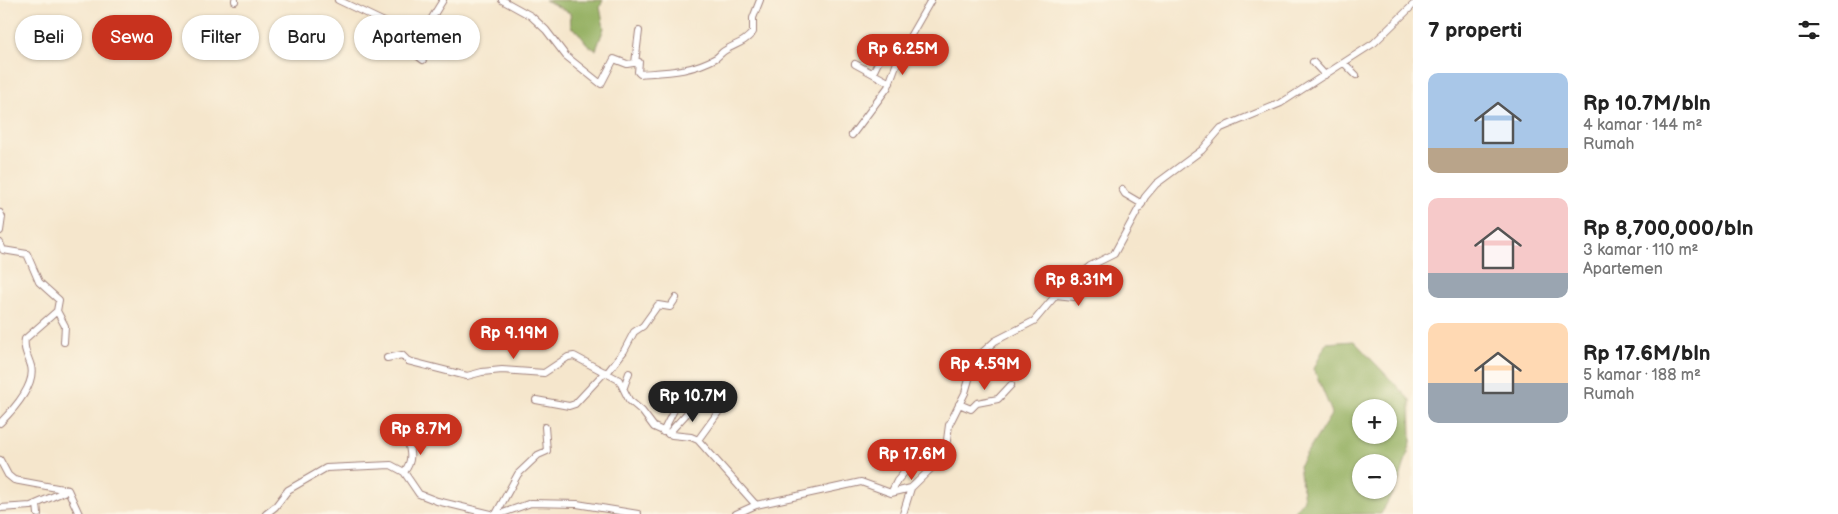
<!DOCTYPE html>
<html lang="id">
<head>
<meta charset="utf-8">
<style>
	:root { --surface:#fff; --page:#f2f2f2; --text:#222; --muted:#767676; --accent:#c8321e }
	body { margin:0; font-family:"Balsamiq Sans",sans-serif; background:var(--page); color:var(--text); height:100vh; display:flex; flex-direction:column; font-size:19px; white-space:nowrap }
	* { box-sizing:border-box; margin:0 }
	p { font-size:16px; color:var(--muted) }
	.icon { flex:none; width:28px; height:28px; fill:none; stroke:currentColor; stroke-width:2; stroke-linecap:round; stroke-linejoin:round }
	.map { position:relative; flex:1; overflow:hidden }
	.details { display:flex; flex-direction:column; background:var(--surface); width:425px }
	.details>* { flex:none }
	.top-card { position:absolute; left:15px; top:15px; width:475px; height:45px; display:flex; gap:10px }
	.controls { position:absolute; left:1352px; top:399px; display:grid; gap:10px }
	.controls a { display:grid; place-items:center; width:45px; height:45px; border-radius:50%; background:var(--surface); box-shadow:0 1px 4px #0004; font-size:25px }
	.price { position:absolute; translate:-50% -42px; padding:0 11px; border-radius:18px; background:var(--accent); color:#fff; font-size:16px; line-height:32px; filter:drop-shadow(0 1px 2px #0008) }
	.price::after { content:''; position:absolute; left:50%; top:30px; width:15px; height:11px; margin-left:-8px; background:inherit; clip-path:polygon(0 0,100% 0,50% 100%) }
	.price.current { background:#222; color:#fff }
	ul { padding:0; list-style:none }
	li { display:flex; align-items:center; gap:15px; height:125px; padding:0 15px }
	li span { display:grid; place-items:center; flex:none; width:140px; height:100px; border-radius:10px; color:#555 }
	li>.icon { margin-inline-start:auto }
	span .icon { width:60px; height:60px; fill:#fffc; stroke-width:1 }
	li b { font-size:21px }
	h2 { display:flex; justify-content:space-between; align-items:center; height:60px; padding:0 15px; font-size:21px }
	.chip { padding:0 18px; border-radius:22px; background:var(--surface); box-shadow:0 1px 4px #0004; font-size:18px; line-height:45px }
	.chip.current { background:var(--accent); color:#fff }
	main { display:flex; flex:1; min-height:0 }
	.map>svg:first-child { display:block }
</style>
</head>
<body>
<main>
<div class="map">
<svg width="1413" height="514" viewBox="0 0 1413 514">
	<rect width="100%" height="100%" fill="#fcf5e5"/>
	<filter id="ink" filterUnits="userSpaceOnUse"><feTurbulence type="fractalNoise" baseFrequency=".02" numOctaves="2"/><feDisplacementMap in="SourceGraphic" scale="10" xChannelSelector="R" yChannelSelector="G"/><feConvolveMatrix kernelMatrix="1 2 1 2 8 2 1 2 1" color-interpolation-filters="sRGB"/></filter>
	<filter id="wash" filterUnits="userSpaceOnUse"><feTurbulence type="fractalNoise" baseFrequency=".0096" numOctaves="4" result="noise"/><feDisplacementMap in="SourceGraphic" scale="20" xChannelSelector="R" yChannelSelector="G"/><feGaussianBlur stdDeviation="1.12" result="paint"/><feColorMatrix in="noise" values="0 0 0 0 0 0 0 0 0 0 0 0 0 0 0 0 0 1.4 0 .05"/><feComposite in="paint" operator="in"/></filter>
	<g filter="url(#wash)">
		<rect width="100%" height="100%" fill="#f5e6cc"/>
		<!-- forest -->
		<path fill="#95b163" stroke="#706847" fill-rule="evenodd" d="M 545,0 L 603,0 L 600,7 L 604,28 L 596,50 C 582,44 583,33 571,27 L 570,13 Z
			M 1354,341 L 1410,400 L 1411,442 L 1400,479 L 1381,514 L 1292,514 L 1304,499 L 1299,466 L 1332,413 L 1314,369 L 1326,343 ZM 1361,408 L 1389,408 L 1389,435 L 1361,435 ZM 1389,462 L 1389,490 L 1361,490 L 1361,462 Z"/>
	</g>
	<g filter="url(#ink)">
		<g fill="none" stroke-linecap="round" stroke-linejoin="round">
			<!-- minor casing -->
			<g stroke="#a0827c" stroke-width="8">
				<path id="minor" d="M 338,0 L 416,37 L 422,34 L 443,0
					M 502,0 L 531,16 L 546,30 L 566,56 L 601,84 L 614,59 L 627,64 L 639,62 L 638,72 L 640,74 C 667,72 691,72 716,58 C 719,56 721,53 724,51 C 736,43 743,44 753,32 L 753,18 L 760,0
					M 235,1 L 235,0
					M 416,37 L 409,49 L 423,60
					M 1313,62 L 1325,75
					M 635,63 L 639,31
					M 1344,63 L 1356,75
					M 855,64 L 890,83
					M 873,73 L 886,46
					M 852,135 L 888,87 L 900,54 L 931,0
					M 1122,189 L 1125,194 L 1142,204
					M 0,213 L 2,217 L 0,231
					M 0,243 L 3,250 L 27,254 L 39,282 L 59,300 L 57,311 L 25,339 C 23,349 28,356 31,366 C 36,385 13,410 0,423
					M 1056,295 L 1074,297 L 1101,286
					M 57,311 L 65,326 L 64,342
					M 387,358 L 402,355 L 408,361 L 467,376 L 482,372 L 502,370 L 544,373 L 568,357 L 574,356 L 619,380 L 629,400 L 642,411 L 654,427 L 672,435 L 691,437 L 698,440 L 756,505
					M 607,373 L 624,351 L 634,332 L 643,326 L 658,305 L 670,307 L 676,298
					M 624,387 L 629,373
					M 536,400 L 569,406 L 575,404 L 605,372
					M 959,404 L 971,409 L 977,403 L 998,399 L 1011,385
					M 663,432 L 678,402
					M 668,434 L 700,399 L 706,396
					M 698,440 L 722,407 L 728,394
					M 0,460 L 8,475 L 14,480 L 68,490 L 79,514
					M 404,472 C 415,459 409,448 406,434
					M 891,493 L 897,481 L 915,460
					M 37,504 L 38,514
					M 0,508 L 31,506 L 68,490
					M 266,514 L 275,507 L 288,490 L 326,468 L 391,465 L 404,472 L 419,494 L 437,501 L 491,514
					M 496,514 L 518,474 L 538,455 L 547,451 L 545,427
					M 500,514 L 531,503 L 577,504 L 638,514
					M 736,514 L 756,505 L 861,482 L 891,493 L 911,488 L 945,455 L 949,425 L 965,393 L 975,359 L 995,341 L 1034,321 L 1056,295 L 1090,266 L 1114,254 L 1145,197 L 1156,184 L 1202,150 L 1221,128 L 1281,103 L 1374,43 L 1413,5
					M 903,514 L 911,488"/>
			</g>
			<!-- minor -->
			<use href="#minor" stroke="#fff" stroke-width="6"/>
		</g>
	</g>
</svg>
<div class="controls">
<a>+</a>
<a>−</a>
</div>
<b class="price" style="left:903px;top:76px">Rp 6.25M</b>
<b class="price" style="left:1079px;top:307px">Rp 8.31M</b>
<b class="price" style="left:514px;top:360px">Rp 9.19M</b>
<b class="price" style="left:985px;top:391px">Rp 4.59M</b>
<b class="price current" style="left:693px;top:423px">Rp 10.7M</b>
<b class="price" style="left:421px;top:456px">Rp 8.7M</b>
<b class="price" style="left:912px;top:481px">Rp 17.6M</b>
<div class="top-card">
<a class="chip">Beli</a>
<a class="chip current">Sewa</a>
<a class="chip">Filter</a>
<a class="chip">Baru</a>
<a class="chip">Apartemen</a>
</div>
</div>
<section class="details">
<h2>7 properti<svg class="icon" aria-label="filters" viewBox="0 0 24 24"><path d="M4 7h16M4 17h16"/><circle cx="9" cy="7" r="2"/><circle cx="15" cy="17" r="2"/></svg></h2>
<ul>
<li><span style="background:linear-gradient(#a9c7e8 75%,#b9a48a 0)"><svg class="icon" aria-label="home" viewBox="0 0 24 24"><path d="M3 11l9-7 9 7M6 9v11h12V9"/></svg></span><div><b>Rp 10.7M/bln</b><p>4 kamar · 144 m²</p><p>Rumah</p></div></li>
<li><span style="background:linear-gradient(#f6c9c9 75%,#9aa5b1 0)"><svg class="icon" aria-label="home" viewBox="0 0 24 24"><path d="M3 11l9-7 9 7M6 9v11h12V9"/></svg></span><div><b>Rp 8,700,000/bln</b><p>3 kamar · 110 m²</p><p>Apartemen</p></div></li>
<li><span style="background:linear-gradient(#ffd9b3 60%,#9aa5b1 0)"><svg class="icon" aria-label="home" viewBox="0 0 24 24"><path d="M3 11l9-7 9 7M6 9v11h12V9"/></svg></span><div><b>Rp 17.6M/bln</b><p>5 kamar · 188 m²</p><p>Rumah</p></div></li>
</ul>
</section>
</main>
</body>
</html>
